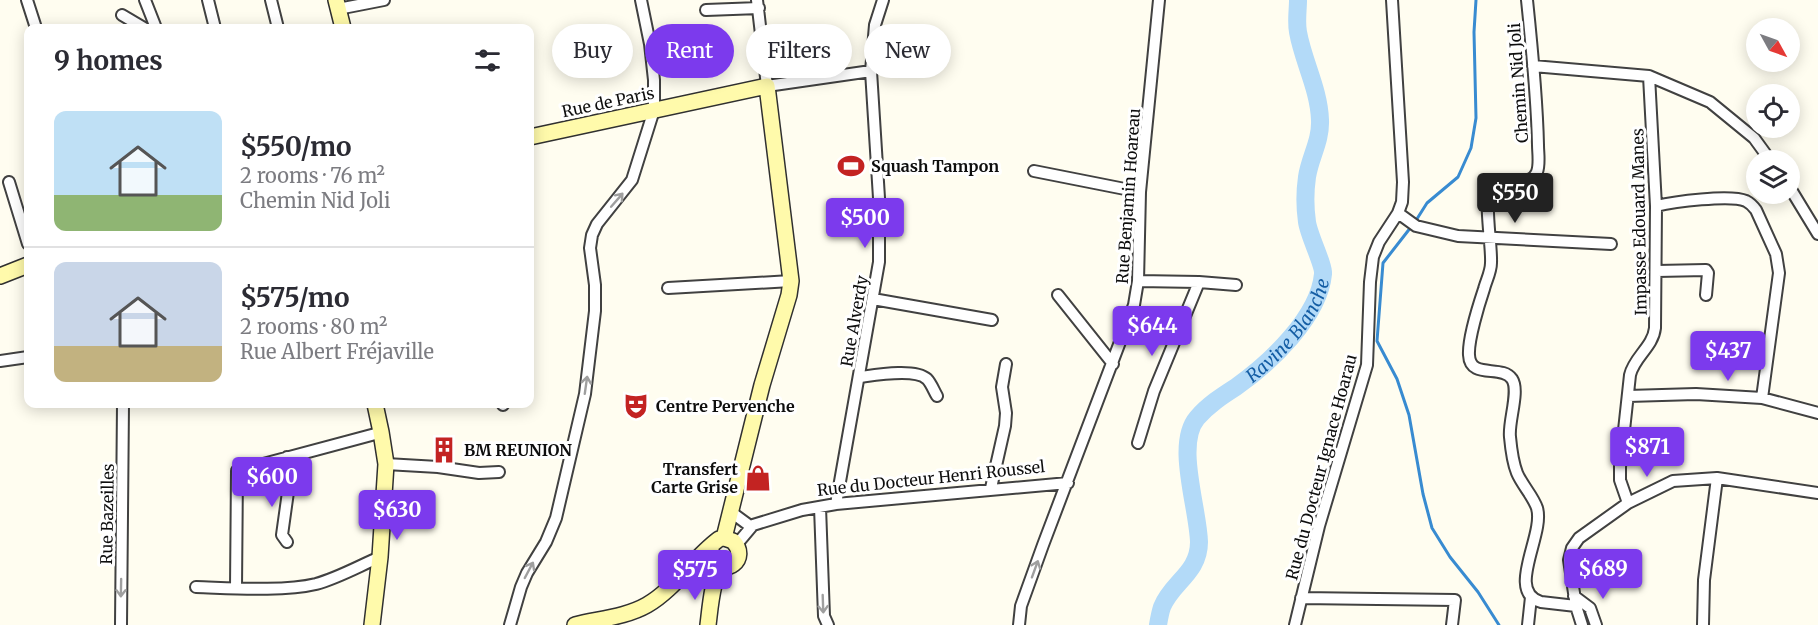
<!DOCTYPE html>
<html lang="en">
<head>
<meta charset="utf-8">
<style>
	:root { --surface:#fff; --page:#f7f7f7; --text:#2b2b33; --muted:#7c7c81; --line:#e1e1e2; --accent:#7c3aed }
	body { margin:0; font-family:Merriweather,serif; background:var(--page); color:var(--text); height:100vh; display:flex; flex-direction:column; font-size:22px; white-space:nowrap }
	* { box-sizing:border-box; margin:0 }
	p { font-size:20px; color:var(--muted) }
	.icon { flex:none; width:33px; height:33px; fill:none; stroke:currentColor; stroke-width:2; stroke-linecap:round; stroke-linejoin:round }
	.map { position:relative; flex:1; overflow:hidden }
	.details { position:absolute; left:24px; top:24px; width:510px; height:384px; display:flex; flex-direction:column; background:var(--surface); border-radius:12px; box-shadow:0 3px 15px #0003 }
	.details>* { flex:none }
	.hud { position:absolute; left:552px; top:24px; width:570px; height:54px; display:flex; gap:12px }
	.needle { width:39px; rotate:130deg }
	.tools { position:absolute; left:1746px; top:18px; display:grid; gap:12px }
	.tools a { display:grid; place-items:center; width:54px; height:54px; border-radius:50%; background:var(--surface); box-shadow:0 3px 15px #0003; font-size:30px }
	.price { position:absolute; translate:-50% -51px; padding:0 14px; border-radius:6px; background:var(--accent); color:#fff; font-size:20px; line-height:39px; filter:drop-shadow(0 2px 3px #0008) }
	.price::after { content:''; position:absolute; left:50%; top:36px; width:18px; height:14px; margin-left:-9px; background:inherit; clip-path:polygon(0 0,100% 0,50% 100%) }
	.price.current { background:#222; color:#fff }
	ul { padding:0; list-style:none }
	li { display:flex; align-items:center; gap:18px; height:150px; padding:0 30px }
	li+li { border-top:2px solid var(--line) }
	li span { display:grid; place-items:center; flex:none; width:168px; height:120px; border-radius:12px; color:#555 }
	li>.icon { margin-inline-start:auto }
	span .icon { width:72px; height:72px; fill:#fffc; stroke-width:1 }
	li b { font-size:26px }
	h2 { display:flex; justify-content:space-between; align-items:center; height:72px; padding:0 30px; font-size:26px }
	.tag { padding:0 21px; border-radius:27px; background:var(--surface); box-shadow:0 3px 15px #0003; font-size:21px; line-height:54px }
	.tag.current { background:var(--accent); color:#fff }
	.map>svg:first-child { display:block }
</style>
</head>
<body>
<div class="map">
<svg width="1818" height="625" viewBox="0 0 1818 625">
	<rect width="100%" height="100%" fill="#fffdf0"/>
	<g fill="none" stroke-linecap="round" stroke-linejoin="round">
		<!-- stream -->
		<path stroke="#388bd1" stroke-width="3" d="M 1415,222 L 1427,203 L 1458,177 L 1471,148 L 1476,118 L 1474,32 L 1476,0
			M 1411,227 L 1383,263 L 1377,341 L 1397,379 L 1409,415 L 1423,494 L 1432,528 L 1450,557 L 1478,592 L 1499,625"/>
		<!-- river -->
		<path stroke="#b3daf8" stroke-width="18" id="s1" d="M 1158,625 C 1159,619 1160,613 1162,607 C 1172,582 1199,573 1199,542 C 1198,507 1175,444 1197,418 C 1208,405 1222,396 1236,387 C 1270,363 1319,317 1323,274 C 1324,265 1309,236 1307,222 C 1305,208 1305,191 1307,177 C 1310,157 1321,141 1320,120 C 1319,89 1303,61 1298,32 C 1296,22 1298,10 1298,0"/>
		<!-- street casing -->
		<g stroke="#414141" stroke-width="14">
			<path id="street" d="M 27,0 L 36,28
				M 145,0 L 156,28
				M 208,0 L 215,28
				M 271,0 L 278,28
				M 757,0 L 767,86 L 871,71
				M 1527,0 C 1532,48 1537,97 1538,145 C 1538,153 1540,164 1537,172 C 1528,192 1502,170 1490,191 C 1484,202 1492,247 1491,263 C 1491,272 1486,281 1484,289 C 1479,304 1468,340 1469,355 C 1470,380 1502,364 1512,379 C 1520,391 1508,422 1510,437 C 1511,448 1513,463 1517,473 C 1522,485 1533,496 1537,508 C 1545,535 1505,592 1541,602 L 1576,606
				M 338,9 L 384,0
				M 706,10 L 759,8
				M 122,15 L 144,28
				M 1533,66 L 1649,76 L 1710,102 L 1754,138 L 1770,160
				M 1034,171 L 1140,192
				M 9,182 L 28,244
				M 1790,188 L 1818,234
				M 1656,206 C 1673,202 1730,194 1746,201 C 1750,203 1753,206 1756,210 L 1776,254 L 1779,273 L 1762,398
				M 1398,213 L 1416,226 L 1458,236 L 1611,244
				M 1657,271 L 1706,270 L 1708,273 L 1706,295
				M 1138,281 L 1199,282 L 1236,285
				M 668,288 L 791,281
				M 1058,295 L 1113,364
				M 873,299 L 992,320
				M 0,361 L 28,357
				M 860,377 C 875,375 915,368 927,379 C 931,383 934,391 937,396
				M 1628,396 L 1696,394 L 1762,398 L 1818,413
				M 503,405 L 503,404
				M 1138,443 L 1154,391 L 1199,282
				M 386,464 L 438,467 L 479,473 L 499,472
				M 991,488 L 1005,426 L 1006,413 L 1002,387 L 1006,364
				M 1628,503 L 1620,480 L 1620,467 L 1630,375 C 1634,357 1653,347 1655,328 L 1656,206 L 1649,76
				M 836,504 L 879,262 L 879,198 L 871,71 L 875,25 L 883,0
				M 820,507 L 824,616 L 828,625
				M 731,512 L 750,526
				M 287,542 L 282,535 L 288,492 L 287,457
				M 737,544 L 753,525 L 802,510 L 836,504 L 1068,483
				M 196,587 C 230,588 283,592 316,584 C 338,578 359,566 380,557
				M 236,588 L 237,471 L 379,433
				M 1574,596 L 1590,608 L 1596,625
				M 1301,598 L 1455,600 L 1452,625
				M 121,625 L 123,404
				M 510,625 L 521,587 L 527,573 L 546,542 L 556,518 L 585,394 L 595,311 L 595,285 L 590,248 L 592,235 L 597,224 L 632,180 L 654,110 L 654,80 L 650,44 L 641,0
				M 1019,625 L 1021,606 L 1043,545 L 1134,305 L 1138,281 L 1140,192 L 1159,0
				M 1295,625 L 1319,526 L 1367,365 L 1370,282 L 1373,257 L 1379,242 L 1398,213 L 1402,202 L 1403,182 L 1392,0
				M 1528,625 L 1531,597
				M 1582,625 L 1576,606 L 1569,560 L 1572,548 L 1579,538 L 1628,503 L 1673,481 L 1717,478 L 1818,493
				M 1703,625 L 1704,580 L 1717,478"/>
		</g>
		<!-- secondary casing -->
		<g stroke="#303030" stroke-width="18">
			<path id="secondary" d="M 336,0 L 343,28
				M 530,137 L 767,86 L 791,281 L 789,295 L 762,385 L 724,538
				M 0,276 L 28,265
				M 372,625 L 380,557 L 386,464 L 381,432 L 375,404
				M 575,625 C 599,619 626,617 647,605 C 675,589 693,558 719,539 L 724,538 L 733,541 C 750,559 725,578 711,558 L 711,547
				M 708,625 C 710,610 712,577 722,567"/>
		</g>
		<!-- street -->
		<use href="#street" stroke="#fff" stroke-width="10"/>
		<!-- secondary -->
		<use href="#secondary" stroke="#fffaab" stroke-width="15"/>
	</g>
	<!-- one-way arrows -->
	<defs><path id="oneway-shaft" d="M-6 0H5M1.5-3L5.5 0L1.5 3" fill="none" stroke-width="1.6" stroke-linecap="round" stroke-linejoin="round" transform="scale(1.5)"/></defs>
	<g stroke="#9f9f9f">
		<use href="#oneway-shaft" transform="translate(617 200) rotate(-49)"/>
		<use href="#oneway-shaft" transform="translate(586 385) rotate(-82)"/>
		<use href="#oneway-shaft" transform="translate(1035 569) rotate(-70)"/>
		<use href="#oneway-shaft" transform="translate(529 570) rotate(-62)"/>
		<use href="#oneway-shaft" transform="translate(121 588) rotate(91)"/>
		<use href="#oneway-shaft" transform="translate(823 604) rotate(88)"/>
	</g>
	<!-- icons -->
	<defs>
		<g id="stadium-bare" transform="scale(2.07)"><path d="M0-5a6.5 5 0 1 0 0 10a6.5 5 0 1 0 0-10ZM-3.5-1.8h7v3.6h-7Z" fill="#c32322" stroke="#fff" stroke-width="2.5" paint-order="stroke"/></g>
		<g id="theatre-bare" transform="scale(2.07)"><path d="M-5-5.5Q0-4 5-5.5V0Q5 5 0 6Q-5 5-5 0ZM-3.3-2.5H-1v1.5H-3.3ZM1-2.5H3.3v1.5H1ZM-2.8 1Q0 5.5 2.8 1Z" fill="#c32322" stroke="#fff" stroke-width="2.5" paint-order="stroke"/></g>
		<g id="building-bare" transform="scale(2.07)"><path d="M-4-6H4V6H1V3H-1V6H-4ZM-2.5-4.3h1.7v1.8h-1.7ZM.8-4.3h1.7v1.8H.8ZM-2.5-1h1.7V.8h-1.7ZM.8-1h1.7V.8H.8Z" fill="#c32322" stroke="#fff" stroke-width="2.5" paint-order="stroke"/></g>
		<g id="shop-bare" transform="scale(2.07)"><path d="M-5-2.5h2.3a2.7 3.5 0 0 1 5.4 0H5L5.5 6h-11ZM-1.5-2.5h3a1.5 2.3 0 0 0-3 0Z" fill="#c32322" stroke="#fff" stroke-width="2.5" paint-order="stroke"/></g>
	</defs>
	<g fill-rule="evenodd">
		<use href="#stadium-bare" x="851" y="166"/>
		<use href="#theatre-bare" x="636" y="406"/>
		<use href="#building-bare" x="444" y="450"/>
		<use href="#shop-bare" x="758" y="478"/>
	</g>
	<g text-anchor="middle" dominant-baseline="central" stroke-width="6" stroke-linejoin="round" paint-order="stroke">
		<!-- street labels -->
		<g font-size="16" fill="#0e0e0e" stroke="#fff">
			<text transform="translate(1518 83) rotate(-94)">Chemin Nid Joli</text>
			<text transform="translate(608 102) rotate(-12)">Rue de Paris</text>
			<text transform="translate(1128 196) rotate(-86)">Rue Benjamin Hoareau</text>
			<text transform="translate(1639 222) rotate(-91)">Impasse Edouard Manes</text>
			<text transform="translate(854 321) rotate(-80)">Rue Alverdy</text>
			<text transform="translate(1321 467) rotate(-75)">Rue du Docteur Ignace Hoarau</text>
			<text transform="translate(931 478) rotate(-6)">Rue du Docteur Henri Roussel</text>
			<text transform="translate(107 514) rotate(-89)">Rue Bazeilles</text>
		</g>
		<!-- poi labels -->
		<g font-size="16" font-weight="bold" fill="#0e0e0e" stroke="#fff" text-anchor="start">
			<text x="871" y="166">Squash Tampon</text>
			<text x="656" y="406">Centre Pervenche</text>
			<text x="464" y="450">BM REUNION</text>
			<text x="738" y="469" text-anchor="end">Transfert<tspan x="738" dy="18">Carte Grise</tspan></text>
		</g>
		<!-- water labels -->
		<g font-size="18" font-style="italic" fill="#145da4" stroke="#fff">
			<text stroke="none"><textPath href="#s1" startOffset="350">Ravine Blanche</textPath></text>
		</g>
	</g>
</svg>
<div class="tools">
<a><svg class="needle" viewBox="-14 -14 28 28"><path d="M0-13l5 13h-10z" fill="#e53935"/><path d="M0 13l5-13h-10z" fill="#7c7c81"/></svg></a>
<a><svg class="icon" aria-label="locate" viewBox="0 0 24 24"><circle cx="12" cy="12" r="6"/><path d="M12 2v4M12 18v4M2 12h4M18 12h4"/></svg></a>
<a><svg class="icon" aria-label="layers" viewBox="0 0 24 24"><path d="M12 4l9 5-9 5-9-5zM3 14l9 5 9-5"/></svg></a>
</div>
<b class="price current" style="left:1515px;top:224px">$550</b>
<b class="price" style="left:865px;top:249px">$500</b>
<b class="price" style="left:1152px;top:357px">$644</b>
<b class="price" style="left:1728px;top:382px">$437</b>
<b class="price" style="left:1647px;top:478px">$871</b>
<b class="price" style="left:272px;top:508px">$600</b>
<b class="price" style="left:397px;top:541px">$630</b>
<b class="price" style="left:1603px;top:600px">$689</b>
<b class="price" style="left:695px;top:601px">$575</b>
<div class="hud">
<a class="tag">Buy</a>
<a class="tag current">Rent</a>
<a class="tag">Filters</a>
<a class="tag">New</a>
</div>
<section class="details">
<h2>9 homes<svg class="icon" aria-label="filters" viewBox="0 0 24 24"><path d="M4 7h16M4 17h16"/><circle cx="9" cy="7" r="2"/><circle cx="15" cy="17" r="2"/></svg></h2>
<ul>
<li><span style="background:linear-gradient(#bfe0f5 70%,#8fb573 0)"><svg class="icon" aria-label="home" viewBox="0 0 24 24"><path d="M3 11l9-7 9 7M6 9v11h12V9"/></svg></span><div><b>$550/mo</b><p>2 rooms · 76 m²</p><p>Chemin Nid Joli</p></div></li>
<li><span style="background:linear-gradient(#c9d6e8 70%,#c2b280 0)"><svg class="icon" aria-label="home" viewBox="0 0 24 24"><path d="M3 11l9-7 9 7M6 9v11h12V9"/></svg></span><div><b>$575/mo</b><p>2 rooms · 80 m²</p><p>Rue Albert Fréjaville</p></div></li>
</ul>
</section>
</div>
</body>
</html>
